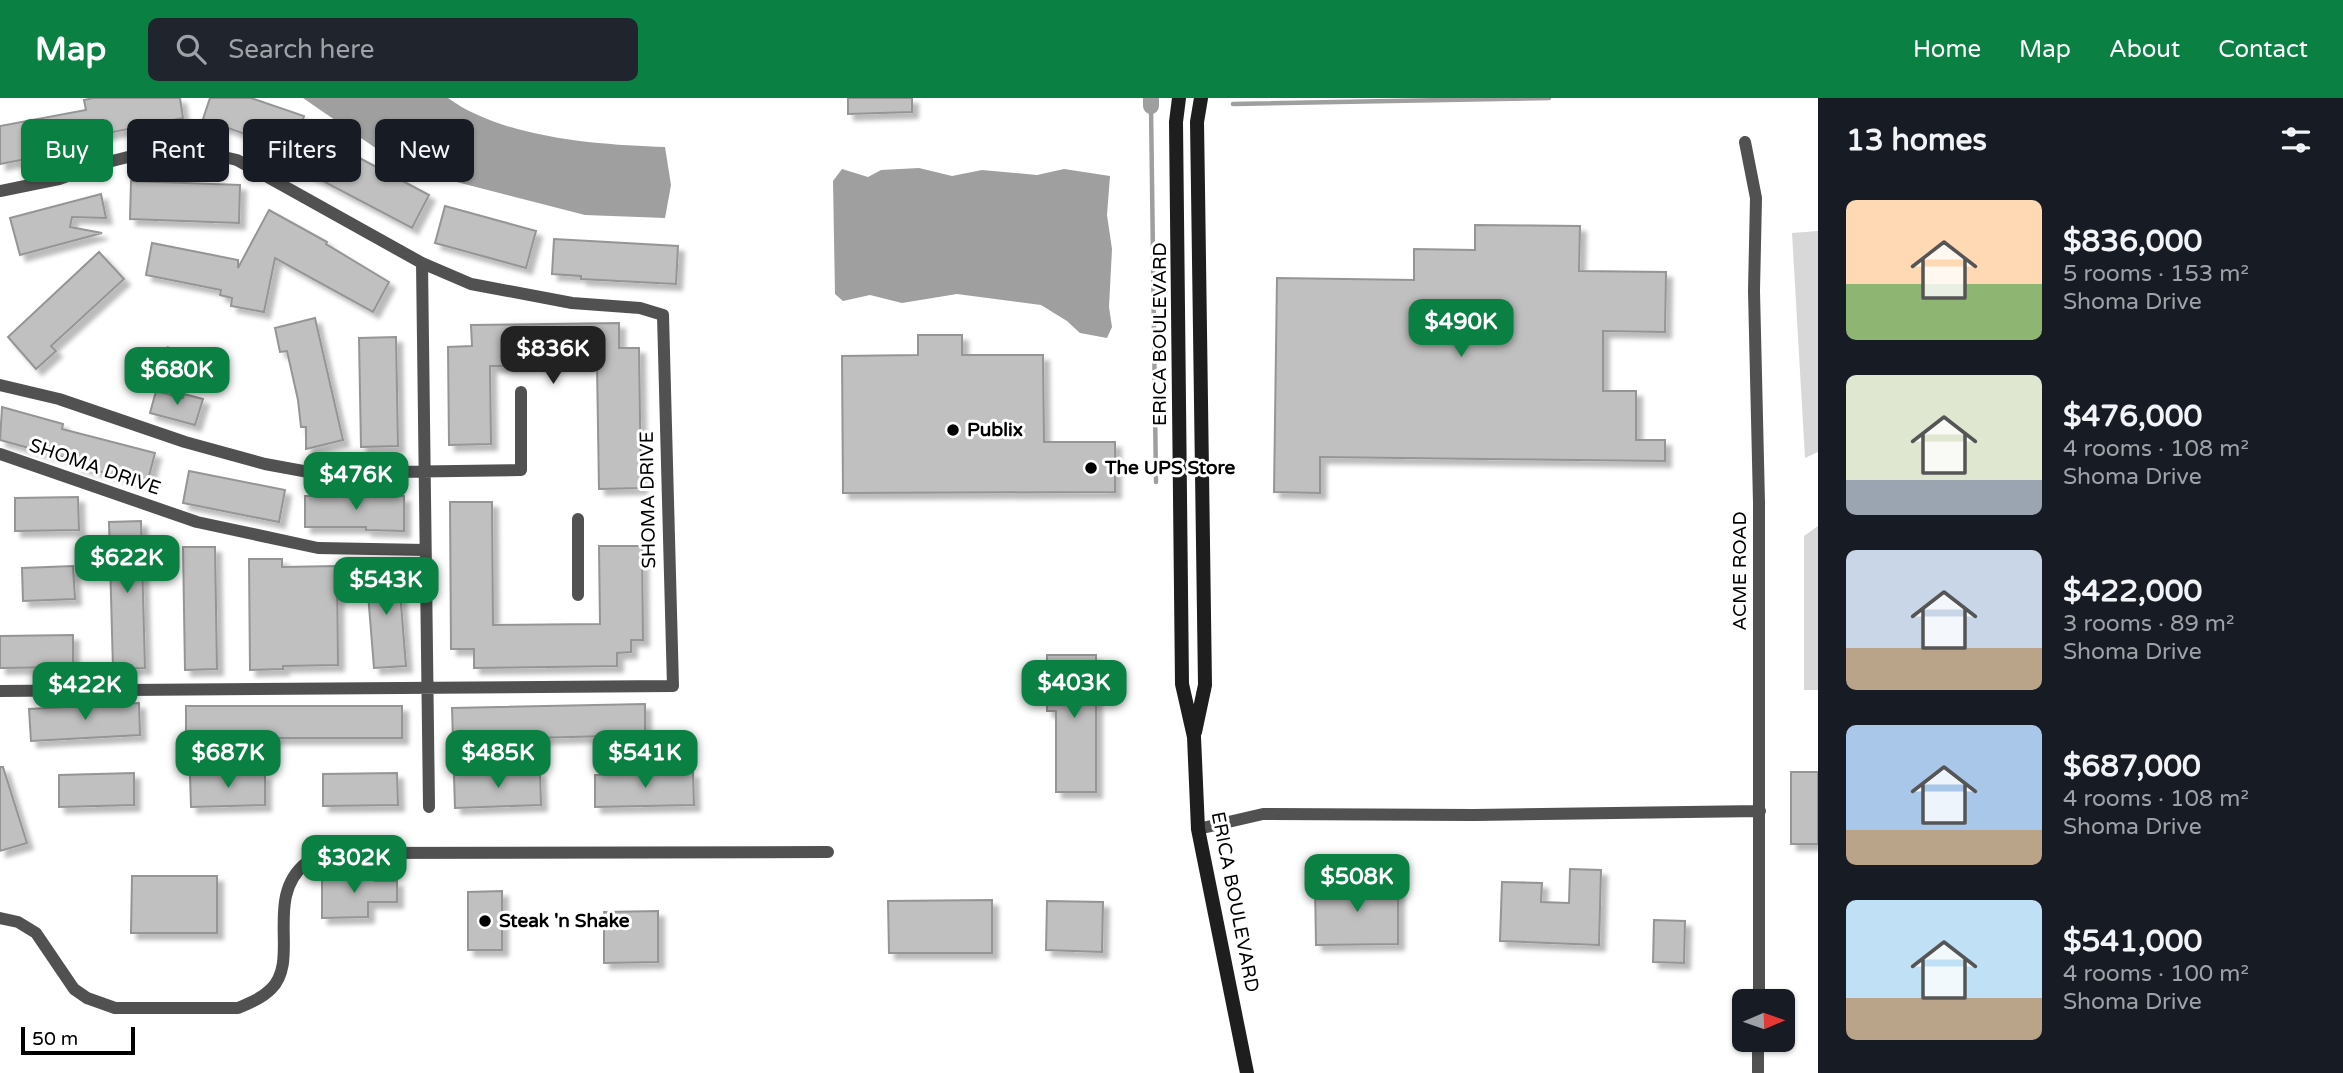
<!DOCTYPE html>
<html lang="en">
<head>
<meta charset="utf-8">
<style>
	:root { --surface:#171b24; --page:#20242c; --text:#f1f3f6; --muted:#9ea1a6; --accent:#0b8043 }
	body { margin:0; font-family:"Varela Round",sans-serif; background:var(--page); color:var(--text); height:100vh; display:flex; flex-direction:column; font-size:26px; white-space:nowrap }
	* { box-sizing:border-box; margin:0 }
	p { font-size:23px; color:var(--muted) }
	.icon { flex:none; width:38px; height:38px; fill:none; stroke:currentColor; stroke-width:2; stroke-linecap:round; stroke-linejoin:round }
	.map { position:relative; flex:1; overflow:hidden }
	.side { display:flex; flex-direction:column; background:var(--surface); width:525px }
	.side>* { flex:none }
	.banner { position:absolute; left:21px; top:21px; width:665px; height:63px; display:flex; gap:14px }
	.needle { width:46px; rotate:88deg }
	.buttons { position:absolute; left:1732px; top:891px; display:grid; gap:14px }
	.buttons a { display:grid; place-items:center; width:63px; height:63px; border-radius:10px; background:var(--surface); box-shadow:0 2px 5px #0004; font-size:35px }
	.scale { position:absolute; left:21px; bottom:18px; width:114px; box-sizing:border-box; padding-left:7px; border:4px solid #000; border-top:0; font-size:19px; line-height:24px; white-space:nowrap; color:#000; -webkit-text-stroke:5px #fff; paint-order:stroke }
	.price { position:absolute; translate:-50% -60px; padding:0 16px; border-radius:14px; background:var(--accent); color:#fff; font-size:23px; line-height:46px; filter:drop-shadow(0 2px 4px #0008) }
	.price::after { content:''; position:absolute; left:50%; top:42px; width:21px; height:16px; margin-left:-10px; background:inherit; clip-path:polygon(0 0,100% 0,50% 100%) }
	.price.active { background:#222; color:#fff }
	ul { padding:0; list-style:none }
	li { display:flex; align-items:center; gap:21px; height:175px; padding:0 28px }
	li span { display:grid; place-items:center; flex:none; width:196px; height:140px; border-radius:10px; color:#555 }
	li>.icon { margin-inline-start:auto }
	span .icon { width:84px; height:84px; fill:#fffc; stroke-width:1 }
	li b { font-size:30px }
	h2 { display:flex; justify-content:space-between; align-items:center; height:84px; padding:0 28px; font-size:30px }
	.chip { padding:0 24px; border-radius:10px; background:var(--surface); box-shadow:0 2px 5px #0004; font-size:24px; line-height:63px }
	.chip.active { background:var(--accent); color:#fff }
	header { display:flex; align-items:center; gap:42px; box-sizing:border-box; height:98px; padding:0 35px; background:var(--accent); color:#fff }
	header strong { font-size:33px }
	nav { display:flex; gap:38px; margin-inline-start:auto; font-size:24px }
	.search { width:490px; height:63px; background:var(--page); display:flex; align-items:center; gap:18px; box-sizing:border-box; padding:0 24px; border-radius:10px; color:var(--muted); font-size:26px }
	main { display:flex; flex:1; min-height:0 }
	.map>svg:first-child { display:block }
</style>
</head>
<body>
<header>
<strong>Map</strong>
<div class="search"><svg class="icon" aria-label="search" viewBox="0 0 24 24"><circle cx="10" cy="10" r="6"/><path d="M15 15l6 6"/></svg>Search here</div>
<nav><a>Home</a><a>Map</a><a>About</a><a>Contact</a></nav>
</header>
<main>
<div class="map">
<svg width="1818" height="975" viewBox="0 0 1818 975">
	<defs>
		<filter id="shadow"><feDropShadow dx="6" dy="6" stdDeviation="2" flood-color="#0004"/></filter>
	</defs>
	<rect width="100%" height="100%" fill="#fff"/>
	<!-- green -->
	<path fill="#d8d8d8" d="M 1818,133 L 1818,354 L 1805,360 L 1792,135 Z
		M 1818,428 L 1818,592 L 1804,592 L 1804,438 Z"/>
	<!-- water -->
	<path fill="#9f9f9f" d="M 303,0 L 448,0 C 503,40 598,47 665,49 L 671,87 L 665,120 L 585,117 L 406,71 Z
		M 919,70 L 952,78 L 982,72 L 1037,77 L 1064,71 L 1110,78 L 1107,117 L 1112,151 L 1109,209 L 1112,229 L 1107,240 L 1080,235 L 1067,223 L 1041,207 L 957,196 L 902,205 L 870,197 L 843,203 L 835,196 L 833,83 L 842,71 L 868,79 L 881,72 Z
		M 167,248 L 205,261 L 196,287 L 158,273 Z"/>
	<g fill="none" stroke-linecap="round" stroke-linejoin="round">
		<!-- stream -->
		<path stroke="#9f9f9f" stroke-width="4.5" d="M 1233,6 L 1549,0
			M 1151,8 L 1156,384"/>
		<!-- canal -->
		<path stroke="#9f9f9f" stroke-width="16" d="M 1151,0 L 1151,8"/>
	</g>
	<!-- building -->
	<path fill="#c0c0c0" stroke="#959595" stroke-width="2" filter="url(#shadow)" d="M 93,0 L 180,0 L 183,20 L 73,42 L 74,52 L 0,66 L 0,28 L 86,12 L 84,2 Z
		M 210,0 L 251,0 L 304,18 L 292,53 L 203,21 Z
		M 848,0 L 912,0 L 912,14 L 848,16 Z
		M 320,39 L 429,97 L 412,130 L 302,72 Z
		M 131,83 L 240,87 L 239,125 L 130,121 Z
		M 101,96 L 106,120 L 72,119 L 70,129 L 102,135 L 20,157 L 10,120 Z
		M 445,108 L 536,133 L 526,170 L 435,145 Z
		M 269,112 L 327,144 L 326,146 L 389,184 L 373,214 L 275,160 L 264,214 L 231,208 L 232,200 L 220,197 L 221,192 L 146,177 L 152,145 L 238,162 L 238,170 Z
		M 1475,127 L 1580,128 L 1579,173 L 1666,174 L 1665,234 L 1603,233 L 1603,293 L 1636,293 L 1636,342 L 1665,342 L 1665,363 L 1320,359 L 1320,395 L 1274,394 L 1277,180 L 1414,182 L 1414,151 L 1475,152 Z
		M 554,141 L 678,148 L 676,186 L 581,181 L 581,178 L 552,176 Z
		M 99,154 L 124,181 L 51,248 L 56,253 L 36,271 L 8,239 Z
		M 315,220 L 343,342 L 306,351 L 306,329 L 301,329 L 298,302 L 287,253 L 280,254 L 275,230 Z
		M 619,225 L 619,250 L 639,250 L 641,390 L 599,391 L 597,267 L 490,268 L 491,346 L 449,347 L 448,249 L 472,248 L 471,227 Z
		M 918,237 L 962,237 L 962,257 L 1043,257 L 1044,344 L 1115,344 L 1115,394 L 843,395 L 842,258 L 918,257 Z
		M 396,239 L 398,348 L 361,349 L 359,240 Z
		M 156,293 L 183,300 L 184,296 L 203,301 L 195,327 L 150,315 Z
		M 2,309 L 63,326 L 62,331 L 155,355 L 147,386 L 75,367 L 76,363 L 0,342 Z
		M 189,373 L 285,392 L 279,424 L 183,405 Z
		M 305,398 L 404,398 L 404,433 L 366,432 L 366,429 L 305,429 Z
		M 78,399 L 79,432 L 15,433 L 15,400 Z
		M 450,404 L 492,404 L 493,527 L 600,526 L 599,448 L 642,448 L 643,542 L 631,542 L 631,554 L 617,555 L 617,568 L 474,570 L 474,551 L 451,551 Z
		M 141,423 L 145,570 L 113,571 L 109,424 Z
		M 183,449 L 215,449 L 217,571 L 185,572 Z
		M 249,461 L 282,461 L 282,469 L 337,468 L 338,567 L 283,568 L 283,571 L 250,572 Z
		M 73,468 L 75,501 L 23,503 L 22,470 Z
		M 398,468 L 406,568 L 374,570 L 366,471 Z
		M 73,537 L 73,569 L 0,570 L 0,538 Z
		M 1047,557 L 1096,557 L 1096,694 L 1056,694 L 1056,613 L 1047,613 Z
		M 139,605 L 140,637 L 31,643 L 29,611 Z
		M 645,606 L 645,637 L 453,642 L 452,610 Z
		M 186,608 L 402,608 L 402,640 L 186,640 Z
		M 0,669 L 3,669 L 27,745 L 0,753 Z
		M 540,674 L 541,707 L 455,710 L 454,677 Z
		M 693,674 L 694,707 L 595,709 L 595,677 Z
		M 1791,674 L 1818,674 L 1818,746 L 1791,746 Z
		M 134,675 L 134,707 L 59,709 L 59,677 Z
		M 397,675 L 398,707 L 323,708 L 323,676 Z
		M 265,676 L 265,707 L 191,709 L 190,677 Z
		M 1570,771 L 1601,772 L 1599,847 L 1500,843 L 1502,784 L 1542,785 L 1541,804 L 1569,805 Z
		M 374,776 L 375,783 L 397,783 L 397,804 L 368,804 L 368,819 L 322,820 L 322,777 Z
		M 132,778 L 217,778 L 217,835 L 131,835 Z
		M 1398,785 L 1398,846 L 1316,847 L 1315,787 Z
		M 502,793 L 502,852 L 468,852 L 468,794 Z
		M 992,802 L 992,855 L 889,855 L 888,803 Z
		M 1047,803 L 1103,804 L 1102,854 L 1046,852 Z
		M 658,813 L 658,864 L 604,865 L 604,814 Z
		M 1654,822 L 1685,823 L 1684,865 L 1653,864 Z"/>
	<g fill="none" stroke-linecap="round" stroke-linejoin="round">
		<!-- street -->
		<path stroke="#515151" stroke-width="12" d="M 1745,44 L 1756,100 L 1754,193 L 1759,405 L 1759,903
			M 0,93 L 59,81 L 104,65 L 152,53 L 194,52 L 237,62 L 422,165 L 471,186 L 572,205 L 640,210 L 663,217 L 673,588 C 448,591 224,590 0,593
			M 422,165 L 429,709
			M 0,287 L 59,301 L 185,344 L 265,366 L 314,375 L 521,372 L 521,294
			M 0,356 L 197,424 L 318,450 L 425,452
			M 578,497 L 578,421
			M 1198,731 L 1263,716 L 1474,717 L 1760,713
			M 0,820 L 18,824 L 36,835 L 74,891 L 87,900 L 115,910 L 238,910 C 250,905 262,900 271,891 C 301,862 263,800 306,765 C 312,760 323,758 331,755 L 828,754
			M 1758,975 L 1758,942"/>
		<!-- secondary -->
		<path stroke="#1e1e1e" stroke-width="14" d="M 1179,0 L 1176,24 L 1182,586 L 1194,639 L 1198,731 L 1247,975
			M 1195,634 L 1205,587 L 1198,91 L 1197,24 L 1201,0"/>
	</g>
	<!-- markers -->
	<g fill="#000" stroke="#fff" stroke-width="2.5">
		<circle cx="953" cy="332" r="7"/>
		<circle cx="1091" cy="370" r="7"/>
		<circle cx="485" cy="823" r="7"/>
	</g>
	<g text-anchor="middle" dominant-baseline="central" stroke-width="6" stroke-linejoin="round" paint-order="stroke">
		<!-- street labels -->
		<g font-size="19" fill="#000" stroke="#fff">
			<text transform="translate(1160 236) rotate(-90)">ERICA BOULEVARD</text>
			<text transform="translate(95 369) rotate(19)">SHOMA DRIVE</text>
			<text transform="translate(648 402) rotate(-91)">SHOMA DRIVE</text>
			<text transform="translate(1740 473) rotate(-90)">ACME ROAD</text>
			<text transform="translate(1235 804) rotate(79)">ERICA BOULEVARD</text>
		</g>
		<!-- poi labels -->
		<g font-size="19" font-weight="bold" fill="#000" stroke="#fff" text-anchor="start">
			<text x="967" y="332">Publix</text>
			<text x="1105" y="370">The UPS Store</text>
			<text x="499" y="823">Steak 'n Shake</text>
		</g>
	</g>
</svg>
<div class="buttons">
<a><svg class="needle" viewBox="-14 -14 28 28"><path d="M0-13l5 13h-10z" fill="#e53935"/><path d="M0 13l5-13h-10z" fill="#9ea1a6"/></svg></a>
</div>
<div class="scale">50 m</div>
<b class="price" style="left:1461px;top:261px">$490K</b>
<b class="price active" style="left:553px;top:288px">$836K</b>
<b class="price" style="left:177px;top:309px">$680K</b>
<b class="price" style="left:356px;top:414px">$476K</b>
<b class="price" style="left:127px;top:497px">$622K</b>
<b class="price" style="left:386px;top:519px">$543K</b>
<b class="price" style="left:1074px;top:622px">$403K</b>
<b class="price" style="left:85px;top:624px">$422K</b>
<b class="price" style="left:228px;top:692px">$687K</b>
<b class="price" style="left:498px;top:692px">$485K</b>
<b class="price" style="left:645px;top:692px">$541K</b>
<b class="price" style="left:354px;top:797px">$302K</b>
<b class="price" style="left:1357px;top:816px">$508K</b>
<div class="banner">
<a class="chip active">Buy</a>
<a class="chip">Rent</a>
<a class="chip">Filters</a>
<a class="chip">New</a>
</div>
</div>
<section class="side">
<h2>13 homes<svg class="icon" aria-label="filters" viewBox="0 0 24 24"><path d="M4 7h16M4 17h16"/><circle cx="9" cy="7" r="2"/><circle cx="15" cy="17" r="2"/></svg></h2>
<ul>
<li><span style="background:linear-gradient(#ffd9b3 60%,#8fb573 0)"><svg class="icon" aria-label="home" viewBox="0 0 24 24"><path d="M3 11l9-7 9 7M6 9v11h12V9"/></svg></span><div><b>$836,000</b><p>5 rooms · 153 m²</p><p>Shoma Drive</p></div></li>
<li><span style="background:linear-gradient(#dfe7d0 75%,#9aa5b1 0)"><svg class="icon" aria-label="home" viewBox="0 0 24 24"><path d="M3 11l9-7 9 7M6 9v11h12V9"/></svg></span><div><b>$476,000</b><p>4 rooms · 108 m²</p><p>Shoma Drive</p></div></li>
<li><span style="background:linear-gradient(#c9d6e8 70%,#b9a48a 0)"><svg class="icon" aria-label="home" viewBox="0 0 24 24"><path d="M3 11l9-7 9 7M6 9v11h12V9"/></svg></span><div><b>$422,000</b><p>3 rooms · 89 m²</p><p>Shoma Drive</p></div></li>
<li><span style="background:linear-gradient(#a9c7e8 75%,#b9a48a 0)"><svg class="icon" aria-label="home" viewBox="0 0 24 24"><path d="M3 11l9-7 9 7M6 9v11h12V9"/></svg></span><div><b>$687,000</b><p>4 rooms · 108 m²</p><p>Shoma Drive</p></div></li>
<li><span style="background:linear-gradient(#bfe0f5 70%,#b9a48a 0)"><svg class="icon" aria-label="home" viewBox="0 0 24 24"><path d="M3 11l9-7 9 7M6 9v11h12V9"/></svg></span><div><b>$541,000</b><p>4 rooms · 100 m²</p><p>Shoma Drive</p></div></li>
</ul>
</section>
</main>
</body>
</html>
